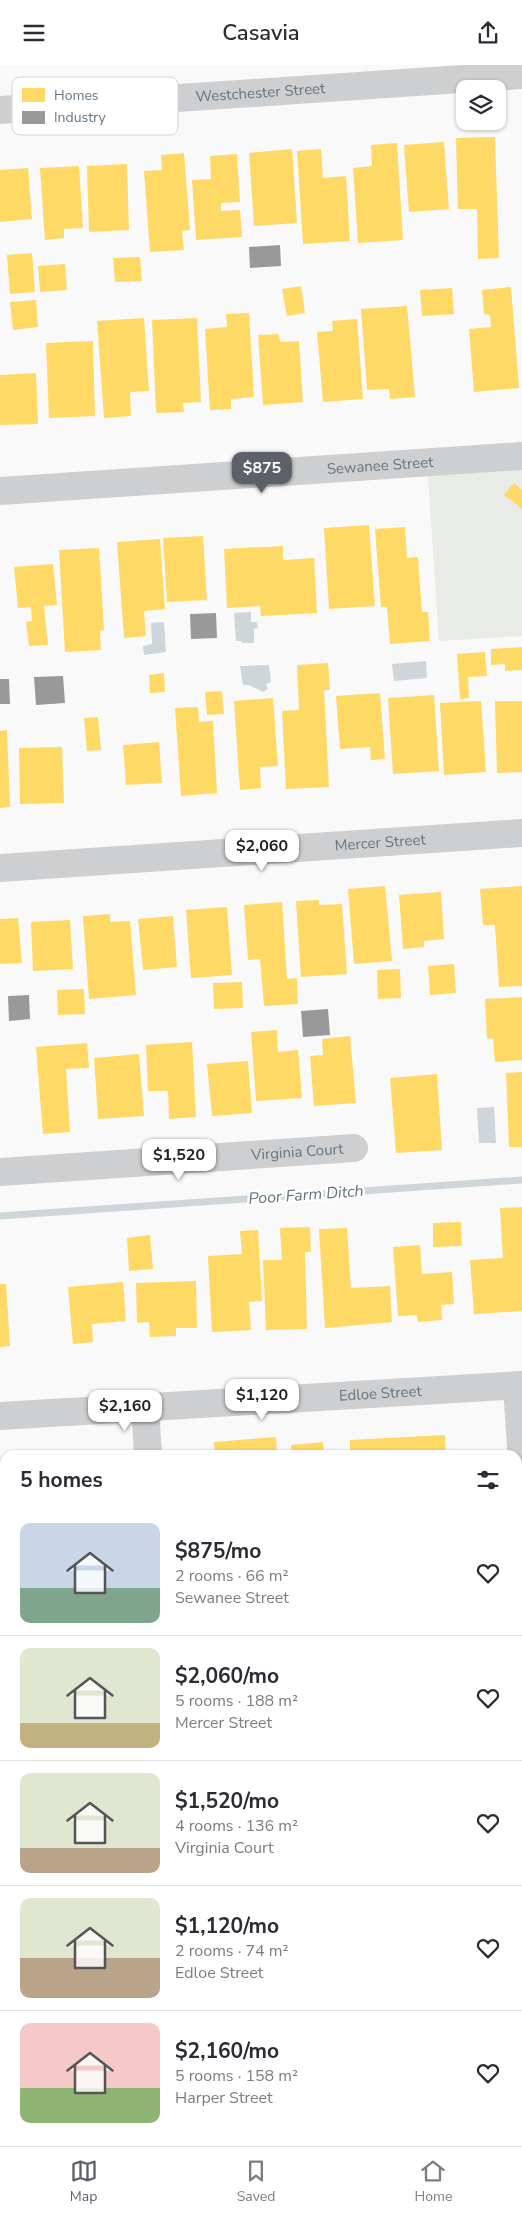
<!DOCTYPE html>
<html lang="en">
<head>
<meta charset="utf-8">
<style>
	:root { --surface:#fff; --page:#f2f2f3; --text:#2b2b33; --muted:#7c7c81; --line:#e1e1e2; --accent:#5c6169 }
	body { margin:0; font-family:"Nunito Sans",sans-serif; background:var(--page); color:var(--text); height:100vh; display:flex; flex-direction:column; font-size:19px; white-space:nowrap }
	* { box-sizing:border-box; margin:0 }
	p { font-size:16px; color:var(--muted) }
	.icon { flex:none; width:28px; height:28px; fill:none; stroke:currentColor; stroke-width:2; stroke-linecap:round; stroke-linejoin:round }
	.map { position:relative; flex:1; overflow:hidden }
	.details { position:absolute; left:0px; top:1385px; width:522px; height:696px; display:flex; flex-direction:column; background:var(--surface); border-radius:15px 15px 0 0; box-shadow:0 1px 4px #0004 }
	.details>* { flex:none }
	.controls { position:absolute; left:456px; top:15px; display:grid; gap:10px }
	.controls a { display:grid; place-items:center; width:50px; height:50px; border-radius:10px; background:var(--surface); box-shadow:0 1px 4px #0004; font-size:25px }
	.price { position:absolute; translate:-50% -42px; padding:0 11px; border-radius:10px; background:#fff; color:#222; font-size:16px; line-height:32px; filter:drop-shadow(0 1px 2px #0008) }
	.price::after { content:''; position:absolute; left:50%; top:30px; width:15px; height:11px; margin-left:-8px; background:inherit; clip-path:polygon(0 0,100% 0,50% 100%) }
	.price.current { background:var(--accent); color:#fff }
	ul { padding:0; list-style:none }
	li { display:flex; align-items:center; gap:15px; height:125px; padding:0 20px }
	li+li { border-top:1px solid var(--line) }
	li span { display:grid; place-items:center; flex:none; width:140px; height:100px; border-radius:10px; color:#555 }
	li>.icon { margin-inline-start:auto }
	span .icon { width:60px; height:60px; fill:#fffc; stroke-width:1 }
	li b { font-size:21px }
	h2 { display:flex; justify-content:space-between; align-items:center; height:60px; padding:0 20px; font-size:21px }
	header { display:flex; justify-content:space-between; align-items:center; height:65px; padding:0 20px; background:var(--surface); font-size:22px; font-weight:600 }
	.menu { display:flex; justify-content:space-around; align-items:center; height:70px; border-top:1px solid var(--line); background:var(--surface); font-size:14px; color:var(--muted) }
	.menu a { display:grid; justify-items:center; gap:2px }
	.menu .current { color:var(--accent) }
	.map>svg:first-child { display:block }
</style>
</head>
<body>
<header><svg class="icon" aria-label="menu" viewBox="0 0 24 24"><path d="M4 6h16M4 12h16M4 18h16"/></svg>Casavia<svg class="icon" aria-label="share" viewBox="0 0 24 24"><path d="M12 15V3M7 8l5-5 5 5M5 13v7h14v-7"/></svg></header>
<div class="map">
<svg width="522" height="2081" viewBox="0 0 522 2081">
	<rect width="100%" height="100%" fill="#f9f9f9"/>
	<!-- green -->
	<path fill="#e8ebe6" d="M 522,405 L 522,571 L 439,576 L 428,411 Z"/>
	<!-- water -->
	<path fill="#ced6d9" d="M 251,547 L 251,557 L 257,557 L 258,563 L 254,564 L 254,578 L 242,578 L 242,576 L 236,576 L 234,548 Z
		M 164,557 L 166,587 L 144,590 L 143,581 L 152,579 L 151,558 Z
		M 426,596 L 427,613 L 394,616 L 392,599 Z
		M 269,600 L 271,617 L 266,619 L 268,624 L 263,627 L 249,620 L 243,620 L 240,601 Z
		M 494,1042 L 496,1078 L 479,1078 L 477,1043 Z"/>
	<!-- homes -->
	<path fill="#ffd966" d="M 495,72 L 499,193 L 478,194 L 477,144 L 458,144 L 456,73 Z
		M 444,77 L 449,144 L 409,147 L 404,80 Z
		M 397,78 L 403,175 L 358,178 L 353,103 L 372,101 L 371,80 Z
		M 292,84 L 297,158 L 254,161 L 249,88 Z
		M 321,84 L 323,113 L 346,111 L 350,176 L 303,179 L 297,86 Z
		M 184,88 L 190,165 L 182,166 L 184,185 L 150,187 L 144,106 L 162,105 L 161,90 Z
		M 237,89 L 240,137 L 221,138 L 221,146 L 240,145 L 242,172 L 196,175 L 192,115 L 211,114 L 210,91 Z
		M 127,99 L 129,165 L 89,167 L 87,101 Z
		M 79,101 L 83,163 L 64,164 L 64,173 L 45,175 L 40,103 Z
		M 28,103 L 32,154 L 0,157 L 0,105 Z
		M 32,188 L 35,227 L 10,229 L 7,190 Z
		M 140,192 L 142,216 L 115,217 L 113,193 Z
		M 65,199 L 67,225 L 40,227 L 38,201 Z
		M 301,221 L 305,248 L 287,251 L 282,224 Z
		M 511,222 L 519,323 L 474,327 L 469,264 L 491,262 L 490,250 L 484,249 L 482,225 Z
		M 452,223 L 454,249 L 422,251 L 420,225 Z
		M 36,235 L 38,262 L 13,265 L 10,237 Z
		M 407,241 L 415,332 L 390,334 L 389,324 L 367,325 L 361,244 Z
		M 249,248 L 254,332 L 231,334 L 231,344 L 210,345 L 205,264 L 227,262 L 226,249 Z
		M 144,253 L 149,326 L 130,327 L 131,351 L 104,353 L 97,256 Z
		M 197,253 L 201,337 L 183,338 L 184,347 L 156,348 L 152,255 Z
		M 357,254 L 363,334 L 323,337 L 317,267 L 333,266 L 332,256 Z
		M 279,269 L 280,277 L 299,276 L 303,337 L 263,340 L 258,270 Z
		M 93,276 L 95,351 L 49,353 L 46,278 Z
		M 36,308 L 38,359 L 0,360 L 0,310 Z
		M 514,418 L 522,425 L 522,444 L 504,430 Z
		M 369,460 L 375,541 L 329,544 L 324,463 Z
		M 405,462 L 407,493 L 418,492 L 422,547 L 428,547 L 430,576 L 390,579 L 387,542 L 381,542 L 375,464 Z
		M 203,471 L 207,535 L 167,537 L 163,473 Z
		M 160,474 L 165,544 L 144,546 L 146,571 L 124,573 L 117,477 Z
		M 283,481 L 283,495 L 314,493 L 317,548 L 261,551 L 260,541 L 227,543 L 224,484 Z
		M 99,483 L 104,565 L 100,566 L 101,585 L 65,587 L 59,485 Z
		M 53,499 L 57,540 L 44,541 L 48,580 L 29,581 L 26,557 L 32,556 L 31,542 L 18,543 L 14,502 Z
		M 522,582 L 522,605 L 505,606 L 505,599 L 491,600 L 491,584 Z
		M 485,587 L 487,611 L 468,612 L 469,633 L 460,634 L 457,589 Z
		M 328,598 L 330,625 L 324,625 L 329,722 L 286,724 L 282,646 L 299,645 L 297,600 Z
		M 164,608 L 165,627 L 150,628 L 149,610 Z
		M 222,626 L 224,649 L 207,650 L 205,627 Z
		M 380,628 L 385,694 L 371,695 L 370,682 L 340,684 L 336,631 Z
		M 434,630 L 439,706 L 393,709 L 388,633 Z
		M 273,633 L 278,701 L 260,702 L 261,723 L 240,725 L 234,636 Z
		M 481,636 L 486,707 L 444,710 L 440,638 Z
		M 495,636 L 522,636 L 522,707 L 497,708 Z
		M 198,642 L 199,657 L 213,656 L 217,728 L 181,731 L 175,643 Z
		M 98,652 L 101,685 L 87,686 L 84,653 Z
		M 7,665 L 10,742 L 0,743 L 0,666 Z
		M 159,677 L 162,718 L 126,720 L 123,680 Z
		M 62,682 L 64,738 L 20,739 L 19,683 Z
		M 385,821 L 392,896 L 354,899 L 348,824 Z
		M 522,821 L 522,921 L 499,922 L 495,860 L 483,860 L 480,824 Z
		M 441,827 L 444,874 L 424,876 L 424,882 L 403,884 L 399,830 Z
		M 319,835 L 319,840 L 342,839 L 347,909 L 301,912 L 296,836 Z
		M 282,837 L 287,914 L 297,913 L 298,939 L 264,941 L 260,894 L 248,895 L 244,840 Z
		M 227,842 L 232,910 L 191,913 L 186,845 Z
		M 110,849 L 110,857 L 130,856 L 136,930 L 89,934 L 83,851 Z
		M 173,851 L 177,902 L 143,905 L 138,854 Z
		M 18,853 L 22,898 L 0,899 L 0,854 Z
		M 70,855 L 73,904 L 33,906 L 31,857 Z
		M 454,899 L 456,928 L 430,930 L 428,901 Z
		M 400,904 L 401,933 L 378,934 L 377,905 Z
		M 242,917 L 243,943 L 214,944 L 213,918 Z
		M 84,924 L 85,949 L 58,950 L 57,925 Z
		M 522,932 L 522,995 L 495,997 L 493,973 L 487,974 L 485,934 Z
		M 277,965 L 278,987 L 298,985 L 302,1033 L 256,1036 L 251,967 Z
		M 350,971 L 356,1038 L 314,1041 L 310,991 L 323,990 L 322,974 Z
		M 192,977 L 196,1052 L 169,1054 L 168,1026 L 148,1026 L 146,980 Z
		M 87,978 L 89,1003 L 66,1004 L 70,1067 L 43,1069 L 36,982 Z
		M 139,989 L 144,1051 L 98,1054 L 94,993 Z
		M 248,996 L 252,1048 L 212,1051 L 207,999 Z
		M 522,1007 L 522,1082 L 509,1082 L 506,1008 Z
		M 437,1009 L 442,1085 L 396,1088 L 390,1013 Z
		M 522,1142 L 522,1246 L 474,1249 L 470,1195 L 503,1193 L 500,1143 Z
		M 461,1157 L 462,1181 L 433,1182 L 433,1158 Z
		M 310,1162 L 311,1187 L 305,1187 L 307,1264 L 266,1265 L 263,1195 L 282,1195 L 280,1163 Z
		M 347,1163 L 351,1223 L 390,1221 L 392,1257 L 325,1263 L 319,1164 Z
		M 258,1165 L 262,1236 L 249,1237 L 251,1265 L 212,1267 L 208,1191 L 242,1189 L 240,1166 Z
		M 150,1170 L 153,1204 L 129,1206 L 127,1173 Z
		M 420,1180 L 422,1209 L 452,1207 L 454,1239 L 441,1240 L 442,1255 L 418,1257 L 417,1250 L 398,1251 L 393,1182 Z
		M 196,1216 L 197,1263 L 176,1263 L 176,1271 L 150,1272 L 149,1257 L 137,1258 L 136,1218 Z
		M 123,1217 L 126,1256 L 92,1259 L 93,1277 L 73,1279 L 68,1222 Z
		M 0,1219 L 6,1219 L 10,1281 L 0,1282 Z
		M 445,1370 L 446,1390 L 350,1390 L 350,1375 Z
		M 276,1372 L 277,1390 L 215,1390 L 214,1377 Z
		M 323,1377 L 324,1390 L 292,1390 L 291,1380 Z
		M 0,1446 L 5,1446 L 5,1495 L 0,1496 Z
		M 5,1499 L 5,1528 L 0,1529 L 0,1500 Z
		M 0,1556 L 5,1556 L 5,1579 L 1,1579 Z
		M 5,1658 L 5,1689 L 0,1689 L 0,1659 Z
		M 5,2030 L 5,2056 L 0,2056 L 0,2031 Z
		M 262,2076 L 332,2076 L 332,2081 L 263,2081 Z
		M 344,2076 L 365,2076 L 365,2081 L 344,2081 Z"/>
	<!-- industry -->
	<path fill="#999" d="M 280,180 L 281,201 L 250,203 L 249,182 Z
		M 216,548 L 217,573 L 191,574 L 190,549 Z
		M 63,611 L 65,638 L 36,640 L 34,612 Z
		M 0,614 L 9,614 L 10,639 L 0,639 Z
		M 29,930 L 30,954 L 9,956 L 8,931 Z
		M 328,944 L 330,970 L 303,972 L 301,946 Z
		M 5,1767 L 5,1790 L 0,1790 L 0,1768 Z"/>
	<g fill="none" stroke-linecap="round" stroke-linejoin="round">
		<!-- stream -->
		<path stroke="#ced6d9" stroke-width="7" d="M 0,1151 L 522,1115"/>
		<!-- minor -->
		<g stroke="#cecfd0" stroke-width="28">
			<path id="s1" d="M 0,45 L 522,10"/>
			<path id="s2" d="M 0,426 L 522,391"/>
			<path id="s3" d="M 0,803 L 522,768"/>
			<path id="s4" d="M 0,1107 L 354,1083"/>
			<path d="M 517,1321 L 522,1397"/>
			<path d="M 145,1341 L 148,1390"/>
			<path id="s5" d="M 0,1351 L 522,1320"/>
			<path d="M 194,2076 L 195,2081"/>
		</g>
	</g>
	<g text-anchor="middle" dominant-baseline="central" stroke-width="5" stroke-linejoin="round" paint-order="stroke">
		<!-- street labels -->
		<g font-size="15" fill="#657683" stroke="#fff">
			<text stroke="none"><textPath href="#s1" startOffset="261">Westchester Street</textPath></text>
			<text stroke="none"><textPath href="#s2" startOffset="381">Sewanee Street</textPath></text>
			<text stroke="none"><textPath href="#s3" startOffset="381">Mercer Street</textPath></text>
			<text stroke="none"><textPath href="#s4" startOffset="298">Virginia Court</textPath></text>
			<text stroke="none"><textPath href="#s5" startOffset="381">Edloe Street</textPath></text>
		</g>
		<!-- water labels -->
		<g font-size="16" font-style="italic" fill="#60757c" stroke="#fff">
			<text transform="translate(306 1130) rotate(-4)">Poor Farm Ditch</text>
		</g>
	</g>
	<!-- legend -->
	<rect x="12" y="12" width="166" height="58" rx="8" fill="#fff" stroke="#d1d6da" stroke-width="1"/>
	<rect x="22" y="23" width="23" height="14" fill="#ffd966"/>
	<rect x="22" y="46" width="23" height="13" fill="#999"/>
	<g font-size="14" fill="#657683">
		<text x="54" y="35">Homes</text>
		<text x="54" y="57">Industry</text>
	</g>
</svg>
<div class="controls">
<a><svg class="icon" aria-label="layers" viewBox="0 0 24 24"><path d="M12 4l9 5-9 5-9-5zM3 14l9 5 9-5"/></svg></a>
</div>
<b class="price current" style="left:262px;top:429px">$875</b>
<b class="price" style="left:262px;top:807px">$2,060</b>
<b class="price" style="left:179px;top:1116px">$1,520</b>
<b class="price" style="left:262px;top:1356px">$1,120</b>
<b class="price" style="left:125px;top:1367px">$2,160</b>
<section class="details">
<h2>5 homes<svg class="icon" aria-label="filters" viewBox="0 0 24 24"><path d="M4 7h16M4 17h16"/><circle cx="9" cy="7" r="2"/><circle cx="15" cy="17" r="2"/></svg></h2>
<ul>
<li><span style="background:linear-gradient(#c9d6e8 65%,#7fa58c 0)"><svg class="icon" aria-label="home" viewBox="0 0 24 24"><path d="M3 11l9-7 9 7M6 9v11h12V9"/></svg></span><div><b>$875/mo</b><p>2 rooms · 66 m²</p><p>Sewanee Street</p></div><svg class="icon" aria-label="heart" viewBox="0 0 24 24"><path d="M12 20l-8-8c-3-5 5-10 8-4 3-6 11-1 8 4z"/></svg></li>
<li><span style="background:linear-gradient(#dfe7d0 75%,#c2b280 0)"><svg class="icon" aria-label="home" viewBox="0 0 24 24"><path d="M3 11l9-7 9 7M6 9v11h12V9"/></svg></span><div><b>$2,060/mo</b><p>5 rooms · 188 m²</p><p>Mercer Street</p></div><svg class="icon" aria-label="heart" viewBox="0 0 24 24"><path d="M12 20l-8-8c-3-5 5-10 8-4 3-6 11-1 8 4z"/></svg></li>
<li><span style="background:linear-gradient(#dfe7d0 75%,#b9a48a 0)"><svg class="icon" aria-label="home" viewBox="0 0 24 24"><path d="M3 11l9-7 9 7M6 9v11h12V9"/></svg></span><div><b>$1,520/mo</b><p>4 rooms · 136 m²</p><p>Virginia Court</p></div><svg class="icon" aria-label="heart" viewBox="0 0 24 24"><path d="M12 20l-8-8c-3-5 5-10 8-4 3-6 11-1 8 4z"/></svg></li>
<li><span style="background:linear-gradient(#dfe7d0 60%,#b9a48a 0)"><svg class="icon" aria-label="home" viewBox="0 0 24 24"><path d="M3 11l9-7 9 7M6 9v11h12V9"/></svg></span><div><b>$1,120/mo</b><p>2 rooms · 74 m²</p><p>Edloe Street</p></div><svg class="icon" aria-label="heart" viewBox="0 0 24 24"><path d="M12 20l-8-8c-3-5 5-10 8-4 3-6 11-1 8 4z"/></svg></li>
<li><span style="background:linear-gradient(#f6c9c9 65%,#8fb573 0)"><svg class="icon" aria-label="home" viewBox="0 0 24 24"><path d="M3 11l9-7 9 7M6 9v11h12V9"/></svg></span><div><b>$2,160/mo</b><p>5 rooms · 158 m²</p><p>Harper Street</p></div><svg class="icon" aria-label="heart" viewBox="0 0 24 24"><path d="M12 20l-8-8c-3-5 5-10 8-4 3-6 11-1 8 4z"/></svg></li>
</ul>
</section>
</div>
<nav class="menu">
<a class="current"><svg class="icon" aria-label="map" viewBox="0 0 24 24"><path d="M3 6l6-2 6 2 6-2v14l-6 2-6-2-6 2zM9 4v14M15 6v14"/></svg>Map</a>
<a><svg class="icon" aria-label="saved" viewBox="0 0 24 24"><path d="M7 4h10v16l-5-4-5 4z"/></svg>Saved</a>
<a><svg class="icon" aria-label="home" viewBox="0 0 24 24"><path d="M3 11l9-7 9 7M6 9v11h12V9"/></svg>Home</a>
</nav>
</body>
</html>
